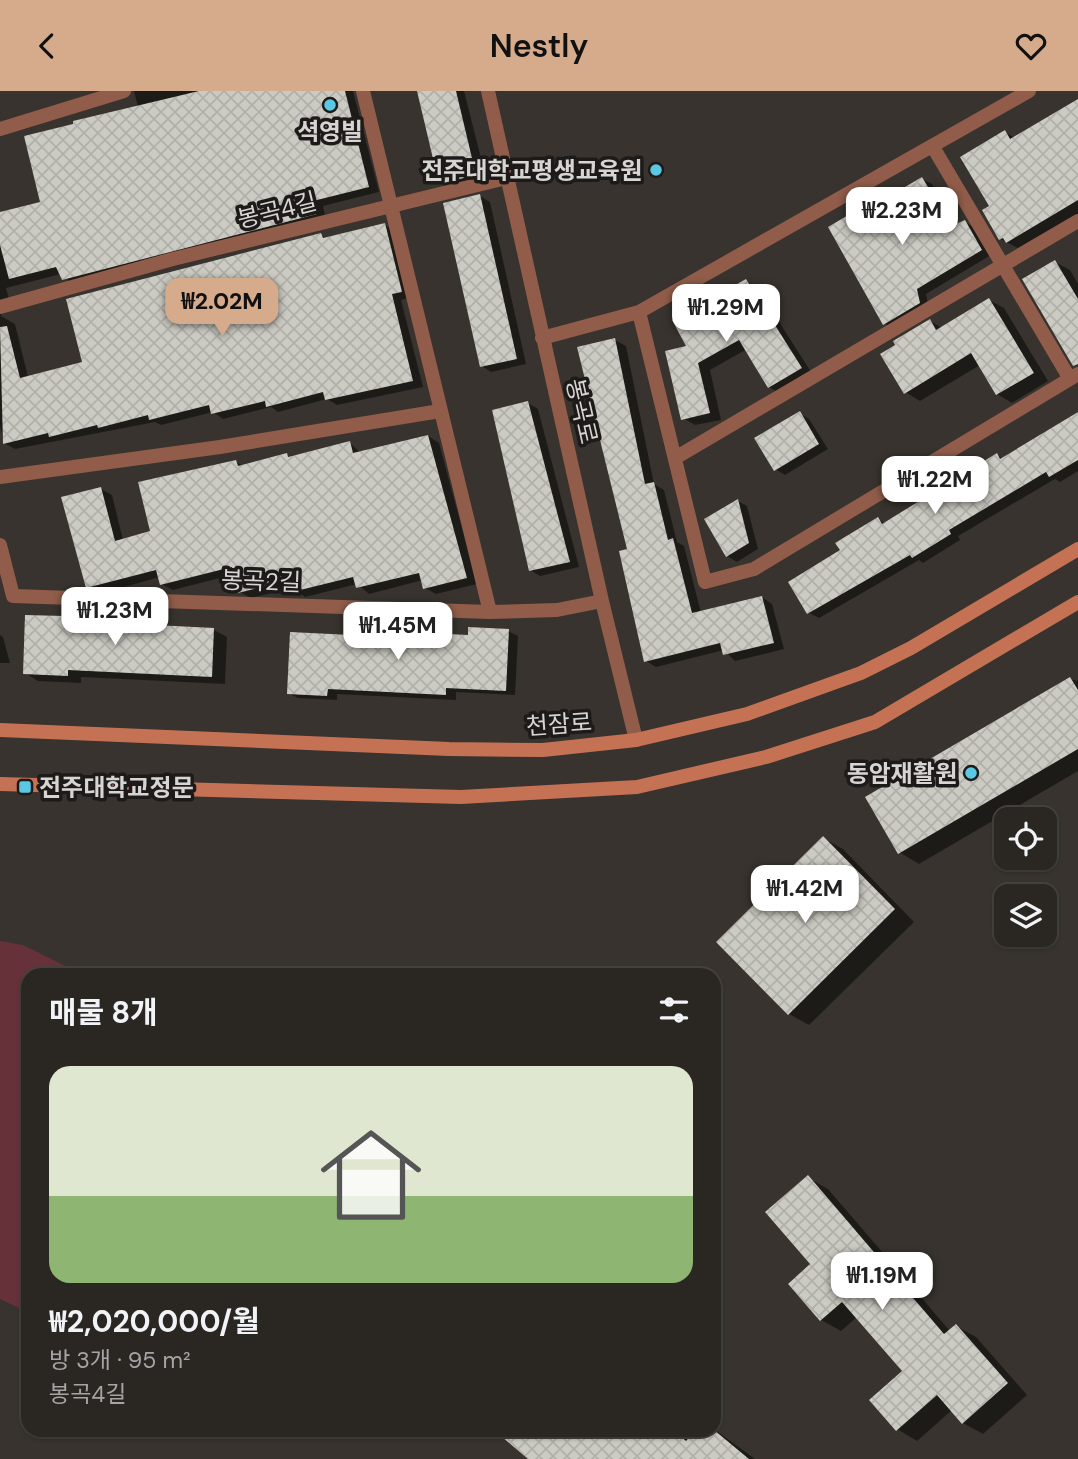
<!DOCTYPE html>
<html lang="ko">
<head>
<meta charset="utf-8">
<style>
	:root { --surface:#2a2622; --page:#322e2a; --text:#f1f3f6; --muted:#a5a5a5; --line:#464340; --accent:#d6ab8b }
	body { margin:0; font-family:"DM Sans","Noto Sans KR",sans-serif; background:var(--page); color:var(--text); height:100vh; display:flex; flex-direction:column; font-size:26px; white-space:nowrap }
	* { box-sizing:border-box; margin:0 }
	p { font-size:23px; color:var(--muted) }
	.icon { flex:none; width:38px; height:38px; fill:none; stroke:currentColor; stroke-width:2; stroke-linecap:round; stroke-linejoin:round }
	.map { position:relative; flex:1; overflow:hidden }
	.details { position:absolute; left:21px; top:877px; width:700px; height:469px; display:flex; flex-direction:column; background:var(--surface); border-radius:21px; box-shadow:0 2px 5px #0004,0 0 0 2px var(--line) }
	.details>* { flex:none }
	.controls { position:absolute; left:994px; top:716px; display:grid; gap:14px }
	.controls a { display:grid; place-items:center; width:63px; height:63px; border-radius:14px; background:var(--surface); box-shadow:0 2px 5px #0004,0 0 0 2px var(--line); font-size:35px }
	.price { position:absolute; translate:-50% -60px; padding:0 16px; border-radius:14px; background:#fff; color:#222; font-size:23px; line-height:46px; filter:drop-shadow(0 2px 4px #0008) }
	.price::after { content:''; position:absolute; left:50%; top:42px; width:21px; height:16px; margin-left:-10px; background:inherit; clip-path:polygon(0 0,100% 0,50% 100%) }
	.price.active { background:var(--accent); color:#111 }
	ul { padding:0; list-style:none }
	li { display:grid; align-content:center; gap:14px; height:371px; padding:0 28px }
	li span { display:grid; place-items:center; height:217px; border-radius:21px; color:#555 }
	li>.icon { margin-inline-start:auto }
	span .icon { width:126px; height:126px; fill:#fffc; stroke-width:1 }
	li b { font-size:30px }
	h2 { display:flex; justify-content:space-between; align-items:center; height:84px; padding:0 28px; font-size:30px }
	header { display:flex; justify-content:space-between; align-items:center; height:91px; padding:0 28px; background:var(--accent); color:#111; font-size:32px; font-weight:600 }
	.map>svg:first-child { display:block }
</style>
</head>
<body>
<header><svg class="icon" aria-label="back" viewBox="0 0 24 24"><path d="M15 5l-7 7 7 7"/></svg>Nestly<svg class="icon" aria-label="heart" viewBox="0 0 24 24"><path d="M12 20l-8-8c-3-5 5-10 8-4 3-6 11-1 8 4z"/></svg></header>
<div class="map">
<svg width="1078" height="1368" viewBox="0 0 1078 1368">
	<defs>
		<pattern id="building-cross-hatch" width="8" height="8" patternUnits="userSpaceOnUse" patternTransform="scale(1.75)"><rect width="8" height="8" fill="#cccbc3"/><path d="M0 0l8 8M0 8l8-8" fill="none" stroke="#b0afa9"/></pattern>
	</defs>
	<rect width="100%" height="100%" fill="#38332e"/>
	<!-- green -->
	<path fill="#67313a" d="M 0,850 L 23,854 L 83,884 L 28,884 L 28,1221 L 0,1208 Z"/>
	<!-- shadow -->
	<path fill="#0007" d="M 134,0 L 353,0 L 379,101 L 323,115 L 326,129 L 74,194 L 61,183 L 6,197 L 10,212 L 3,215 L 1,225 L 15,233 L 28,286 L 84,272 L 321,144 L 328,148 L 385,134 L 395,140 L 412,206 L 401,209 L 423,296 L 337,314 L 327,308 L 278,321 L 271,316 L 223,328 L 213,321 L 161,334 L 155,331 L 15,358 L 4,352 L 0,335 L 0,123 L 42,112 L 138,16 Z
		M 419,0 L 464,0 L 487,91 L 452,99 L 440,92 Z
		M 1078,10 L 1078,123 L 1018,157 L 1000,148 L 992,115 L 1005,41 L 1015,47 Z
		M 922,88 L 932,93 L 956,135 L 965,131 L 975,137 L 991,164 L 926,203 L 929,217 L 894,238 L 884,232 L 867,115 L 872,118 Z
		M 480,105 L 490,111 L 526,273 L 491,281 L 482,275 Z
		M 1055,171 L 1070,179 L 1078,193 L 1078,273 Z
		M 746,190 L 758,198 L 813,284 L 781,303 L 769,296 L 747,258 L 710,279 L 721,329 L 695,334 L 683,327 L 689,257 Z
		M 989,209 L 1004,217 L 1048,290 L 1012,312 L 997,303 L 980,274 L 920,310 L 905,301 L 930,230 L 942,237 Z
		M 615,249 L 626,255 L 654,393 L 664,399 L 677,451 L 684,455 L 701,522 L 762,506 L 772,513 L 784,558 L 735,570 L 724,559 L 656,576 L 646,570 L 629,459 Z
		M 528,312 L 538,318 L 579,476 L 540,485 L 530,479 Z
		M 1078,321 L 1078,380 L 1060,391 L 1055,388 L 958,445 L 960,449 L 923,472 L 919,469 L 819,527 L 809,522 L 842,460 L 878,428 L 886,433 L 997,364 L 1003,368 Z
		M 800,322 L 809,328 L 828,358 L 785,384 L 775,378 Z
		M 428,345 L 439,352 L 477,493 L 436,503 L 425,497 L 423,489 L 369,503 L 357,493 L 305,506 L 293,497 L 251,507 L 240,501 L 235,483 L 173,499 L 161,493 L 160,486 L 99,503 L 88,496 L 101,398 L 112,404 L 123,449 L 152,442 L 236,371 L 243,375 L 350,352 L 361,362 Z
		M 738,410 L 747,415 L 758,458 L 737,471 L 727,465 Z
		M 143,529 L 160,536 L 214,539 L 227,546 L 225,593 L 81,586 L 81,592 L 38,590 L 25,582 Z
		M 508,540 L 518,545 L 515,604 L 456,601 L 456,609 L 337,603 L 337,609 L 298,607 L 288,602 L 470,545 Z
		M 0,544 L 3,546 L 10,572 L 0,572 Z
		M 1070,588 L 1078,590 L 1078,680 L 919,773 L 899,761 Z
		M 823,747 L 843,758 L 914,831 L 809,934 L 789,923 L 718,851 Z
		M 808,1087 L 828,1098 L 950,1240 L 956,1235 L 976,1246 L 1027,1304 L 983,1343 L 963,1332 L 952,1319 L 917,1350 L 897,1338 L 905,1281 L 857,1226 L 841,1240 L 821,1229 L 812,1174 Z
		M 714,1338 L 755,1368 L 531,1368 L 497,1339 L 680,1339 L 691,1348 L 698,1339 Z"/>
	<!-- building -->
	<path fill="url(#building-cross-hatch)" d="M 199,0 L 345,0 L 369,96 L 313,110 L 317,123 L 62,189 L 56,176 L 9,188 L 0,154 L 0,121 L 40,111 L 24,45 L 73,33 L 73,30 Z
		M 417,0 L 456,0 L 476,84 L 439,93 Z
		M 1078,8 L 1078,109 L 1006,152 L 1003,147 L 999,149 L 982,119 L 989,115 L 960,66 L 1005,39 L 1010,48 Z
		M 922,86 L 951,135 L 965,129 L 982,159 L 917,198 L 920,212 L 883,234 L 828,136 L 867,113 L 869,117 Z
		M 480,103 L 517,268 L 480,276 L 443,112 Z
		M 385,132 L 402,201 L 392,203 L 413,290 L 325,309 L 323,301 L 266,316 L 265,310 L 211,323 L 209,314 L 149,329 L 148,324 L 98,337 L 97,334 L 49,346 L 48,342 L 3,353 L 0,236 L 7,235 L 20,287 L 82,271 L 66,208 L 321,142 L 323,147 Z
		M 1055,169 L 1078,208 L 1078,273 L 1073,275 L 1022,188 Z
		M 746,188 L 802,277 L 768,297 L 739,249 L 698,272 L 710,322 L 681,329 L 665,260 L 686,255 L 672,229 Z
		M 989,207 L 1034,282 L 996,304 L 971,262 L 904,303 L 880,263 L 895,254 L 893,250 L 930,228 L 936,239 Z
		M 615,247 L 645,393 L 654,391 L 668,449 L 673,447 L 692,522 L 762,505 L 774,552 L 723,564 L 720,552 L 644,571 L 619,460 L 627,458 L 577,256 Z
		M 528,310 L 570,471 L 529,480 L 492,319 Z
		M 800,320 L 819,353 L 774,380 L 754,347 Z
		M 1078,321 L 1078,369 L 1049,386 L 1046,381 L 949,439 L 951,443 L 912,467 L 910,464 L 807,523 L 788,491 L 840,459 L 835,452 L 878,426 L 882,433 L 997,362 L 1000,368 Z
		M 428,344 L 467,487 L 423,498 L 419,482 L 356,497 L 353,486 L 292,501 L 289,489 L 238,502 L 232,476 L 160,494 L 156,479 L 86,497 L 61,406 L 101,396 L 115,450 L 150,440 L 138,391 L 236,369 L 238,375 L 287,362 L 288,366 L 350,350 L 353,362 Z
		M 738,408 L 749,452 L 726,466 L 704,428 Z
		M 25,524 L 143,527 L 143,530 L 155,531 L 155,534 L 214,537 L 212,586 L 68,579 L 68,585 L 23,583 Z
		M 468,536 L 509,538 L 506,600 L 446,597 L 446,604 L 328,598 L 327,605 L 287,603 L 290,541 L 351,544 L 351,538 L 468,544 Z
		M 1070,586 L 1078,599 L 1078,658 L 898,763 L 865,706 Z
		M 823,745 L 895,818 L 788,924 L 716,851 Z
		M 808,1084 L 944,1243 L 956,1233 L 1008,1292 L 962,1333 L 937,1304 L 896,1340 L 869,1309 L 902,1280 L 842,1211 L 820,1230 L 788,1193 L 810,1173 L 765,1121 Z
		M 494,1339 L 673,1339 L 686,1350 L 696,1339 L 714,1339 L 749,1368 L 528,1368 Z"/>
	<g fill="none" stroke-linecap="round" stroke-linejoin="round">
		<!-- street -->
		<path stroke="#915d4a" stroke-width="14" d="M 363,0 L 490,521
			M 488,0 L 602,510 L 636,649
			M 0,38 L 124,0
			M 933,56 L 1070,288
			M 0,216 L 173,168 L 510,86
			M 639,221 L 705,491 L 754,478 L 1078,283
			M 542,247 L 639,221 L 1029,0
			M 675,367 L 1078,130
			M 0,386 L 220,356 L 440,320
			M 0,454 L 13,505 L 490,521 L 557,519 L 602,510"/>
		<!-- secondary -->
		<path stroke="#c57254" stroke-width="14" d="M 0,639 L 449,658 L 543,659 L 636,649 L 747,623 L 861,582 L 911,557 L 1078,458
			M 0,693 L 461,706 L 637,696 L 766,666 L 875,631 L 1078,511"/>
	</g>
	<!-- markers -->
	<g fill="#5ac8e5" stroke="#1d1b19" stroke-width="2.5">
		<circle cx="330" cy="14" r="7"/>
		<circle cx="656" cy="79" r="7"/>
		<circle cx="971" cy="682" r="7"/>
		<rect x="18" y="689" width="14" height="14" rx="3.5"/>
	</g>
	<g text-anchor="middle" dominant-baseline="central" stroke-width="7" stroke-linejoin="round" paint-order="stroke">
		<!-- poi labels -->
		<g font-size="24" font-weight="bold" fill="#d7d4d1" stroke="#1d1b19" text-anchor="end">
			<text x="330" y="40" text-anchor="middle">셕영빌</text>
			<text x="642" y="79">전주대학교평생교육원</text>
			<text x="957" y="682">동암재활원</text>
			<text x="39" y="696" text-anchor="start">전주대학교정문</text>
		</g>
		<!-- street labels -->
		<g font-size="24" fill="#d7d4d1" stroke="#1d1b19">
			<text transform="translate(277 119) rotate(-14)">봉곡4길</text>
			<text transform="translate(582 320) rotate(77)">봉곡로</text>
			<text transform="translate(261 490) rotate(2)">봉곡2길</text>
			<text transform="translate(559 633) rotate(-4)">천잠로</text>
		</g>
	</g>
</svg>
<div class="controls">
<a><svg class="icon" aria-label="locate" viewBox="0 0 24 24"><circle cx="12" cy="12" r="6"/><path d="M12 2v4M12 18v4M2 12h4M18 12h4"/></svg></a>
<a><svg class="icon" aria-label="layers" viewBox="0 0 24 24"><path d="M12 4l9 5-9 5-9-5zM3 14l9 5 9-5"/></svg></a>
</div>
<b class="price" style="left:902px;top:156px">₩2.23M</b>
<b class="price active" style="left:222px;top:247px">₩2.02M</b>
<b class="price" style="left:726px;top:253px">₩1.29M</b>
<b class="price" style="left:935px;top:425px">₩1.22M</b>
<b class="price" style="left:115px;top:556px">₩1.23M</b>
<b class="price" style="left:398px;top:571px">₩1.45M</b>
<b class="price" style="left:805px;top:834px">₩1.42M</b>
<b class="price" style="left:882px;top:1221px">₩1.19M</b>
<section class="details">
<h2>매물 8개<svg class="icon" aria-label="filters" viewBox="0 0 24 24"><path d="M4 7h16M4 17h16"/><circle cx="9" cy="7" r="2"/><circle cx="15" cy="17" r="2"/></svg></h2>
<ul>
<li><span style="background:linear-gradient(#dfe7d0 60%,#8fb573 0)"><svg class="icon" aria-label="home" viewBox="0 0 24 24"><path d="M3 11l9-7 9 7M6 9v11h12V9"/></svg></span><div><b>₩2,020,000/월</b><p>방 3개 · 95 m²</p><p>봉곡4길</p></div></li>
</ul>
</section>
</div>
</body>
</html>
